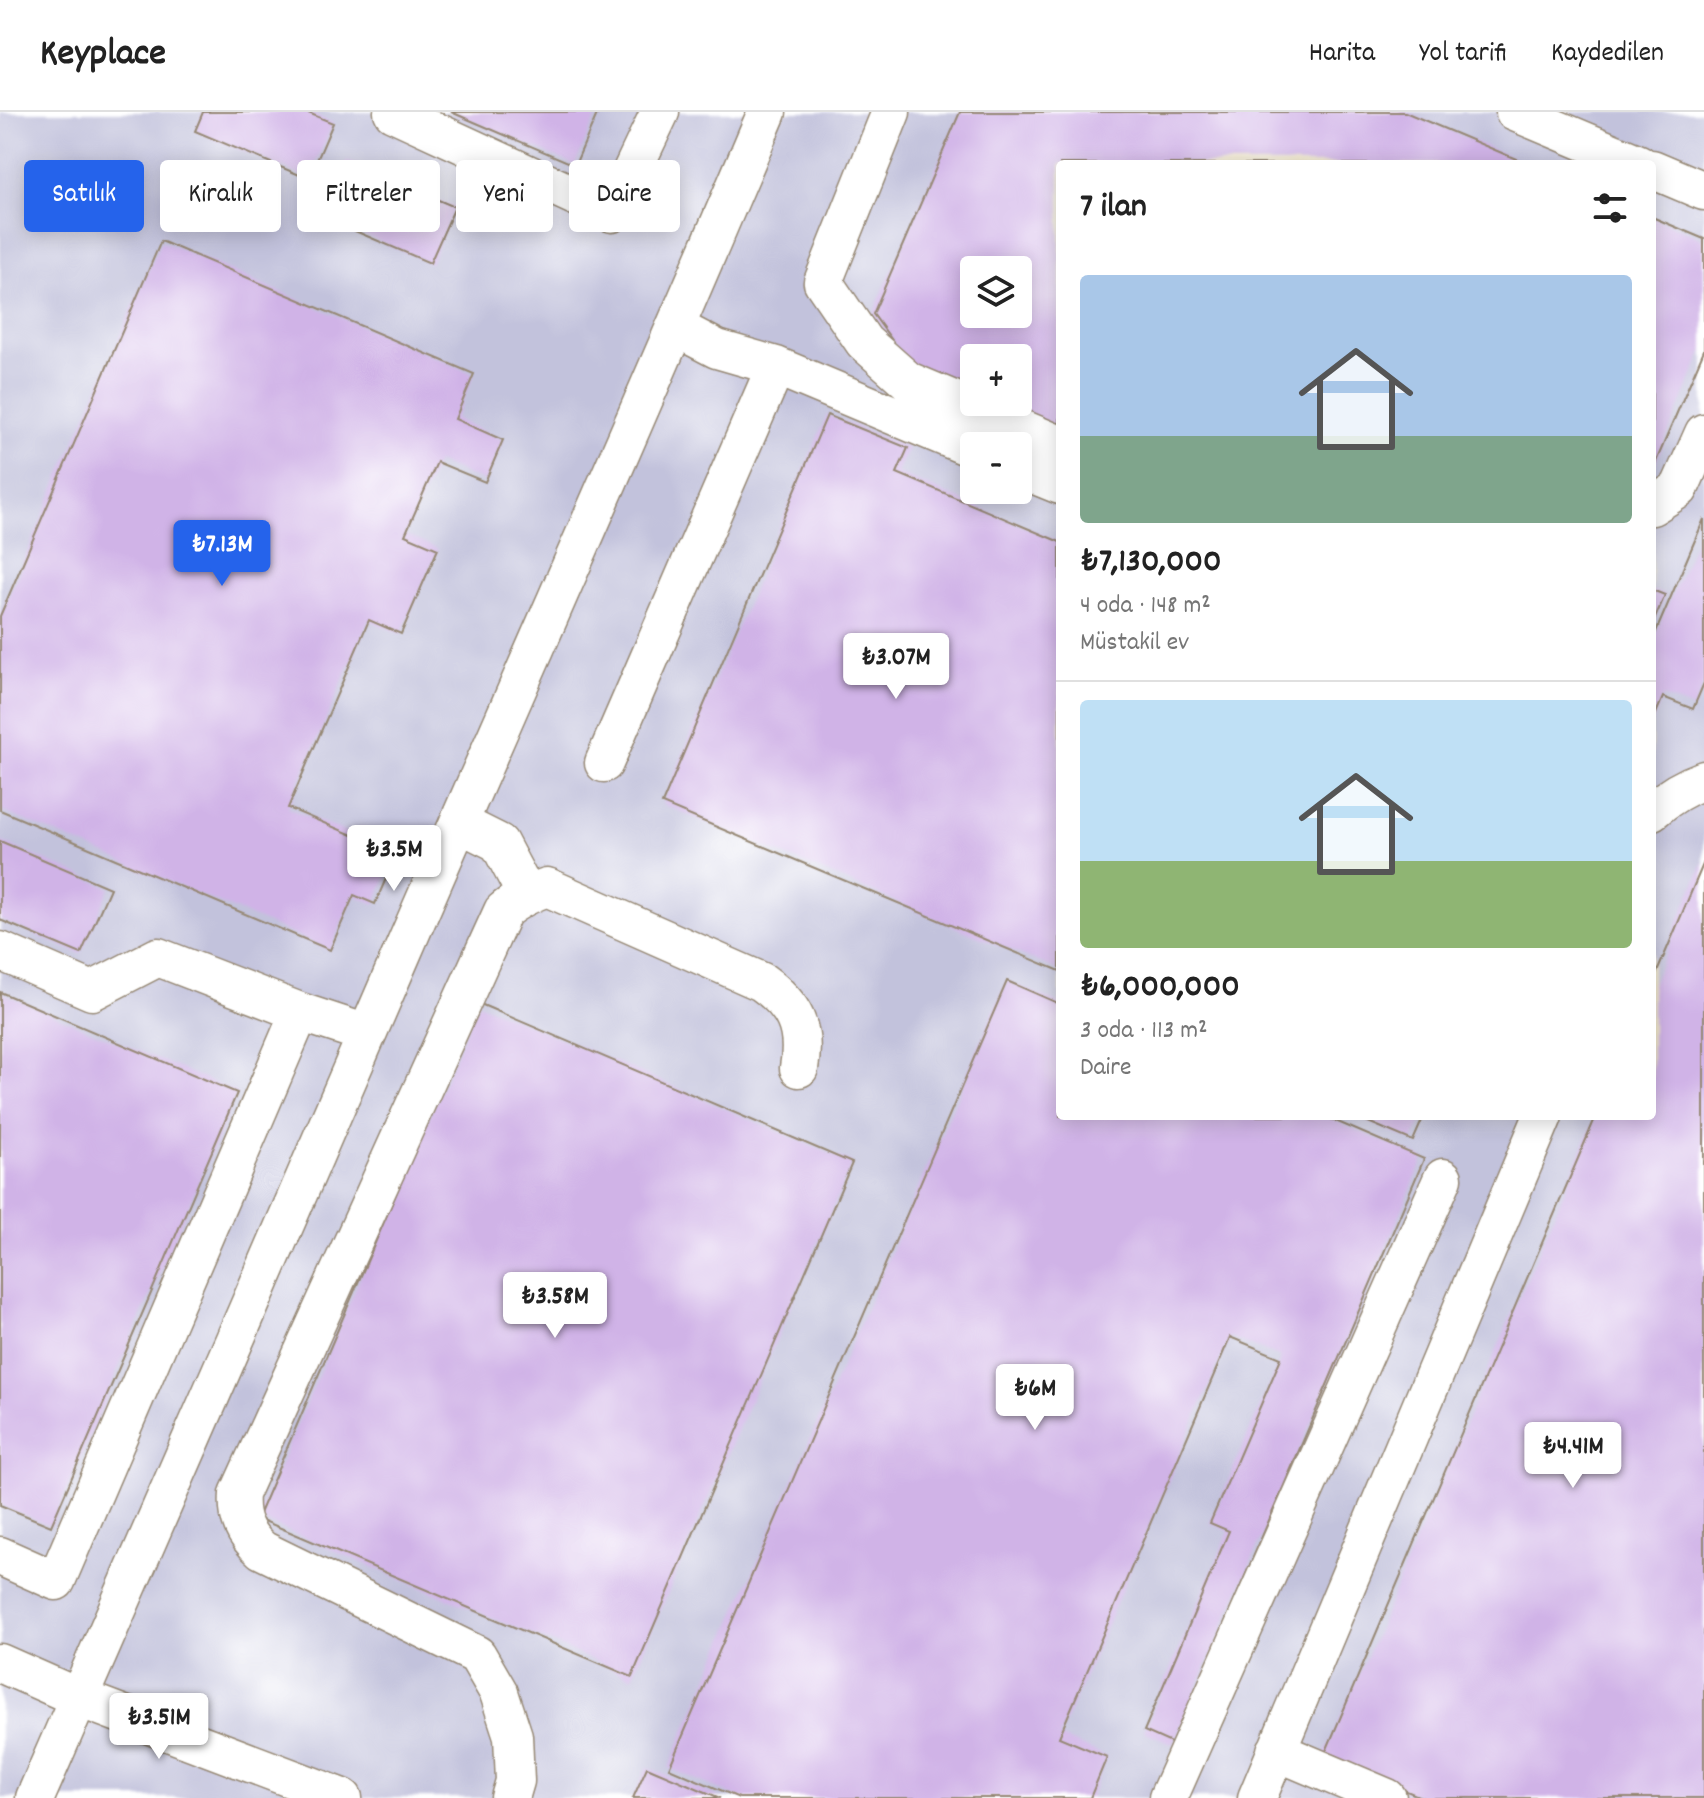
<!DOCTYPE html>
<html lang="tr">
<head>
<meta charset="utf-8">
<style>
	:root { --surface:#fff; --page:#f6f6f6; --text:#222; --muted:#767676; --line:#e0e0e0; --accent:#2563eb }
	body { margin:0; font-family:Dekko,sans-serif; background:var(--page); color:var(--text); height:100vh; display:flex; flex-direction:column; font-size:30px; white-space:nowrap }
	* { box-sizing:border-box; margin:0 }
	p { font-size:26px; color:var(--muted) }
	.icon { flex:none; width:44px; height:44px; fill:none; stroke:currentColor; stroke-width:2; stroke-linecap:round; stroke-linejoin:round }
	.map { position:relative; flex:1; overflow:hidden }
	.details { position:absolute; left:1056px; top:48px; width:600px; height:960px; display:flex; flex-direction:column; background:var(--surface); border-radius:8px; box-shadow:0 4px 20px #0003 }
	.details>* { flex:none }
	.hud { position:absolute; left:24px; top:48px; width:760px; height:72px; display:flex; gap:16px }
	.controls { position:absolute; left:960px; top:144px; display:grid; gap:16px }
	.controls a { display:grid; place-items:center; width:72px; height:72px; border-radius:8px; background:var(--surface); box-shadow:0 4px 20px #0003; font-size:40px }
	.price { position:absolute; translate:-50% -68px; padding:0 18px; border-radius:8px; background:#fff; color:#222; font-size:26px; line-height:52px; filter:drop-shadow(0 2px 4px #0008) }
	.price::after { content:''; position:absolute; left:50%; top:48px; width:24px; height:18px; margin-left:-12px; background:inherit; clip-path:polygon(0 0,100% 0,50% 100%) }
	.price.active { background:var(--accent); color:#fff }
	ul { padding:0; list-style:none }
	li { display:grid; align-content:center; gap:16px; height:424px; padding:0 24px }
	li+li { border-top:2px solid var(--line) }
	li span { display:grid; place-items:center; height:248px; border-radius:8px; color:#555 }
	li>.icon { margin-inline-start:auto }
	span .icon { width:144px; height:144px; fill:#fffc; stroke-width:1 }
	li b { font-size:34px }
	h2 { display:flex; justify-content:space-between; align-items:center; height:96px; padding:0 24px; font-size:34px }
	.tag { padding:0 28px; border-radius:8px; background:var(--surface); box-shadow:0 4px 20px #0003; font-size:28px; line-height:72px }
	.tag.active { background:var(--accent); color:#fff }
	header { display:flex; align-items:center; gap:48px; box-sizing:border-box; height:112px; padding:0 40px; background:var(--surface); border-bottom:2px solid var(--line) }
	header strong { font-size:38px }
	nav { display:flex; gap:44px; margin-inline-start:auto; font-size:28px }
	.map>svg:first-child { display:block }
</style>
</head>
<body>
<header>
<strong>Keyplace</strong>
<nav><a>Harita</a><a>Yol tarifi</a><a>Kaydedilen</a></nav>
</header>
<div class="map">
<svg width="1704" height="1686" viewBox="0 0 1704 1686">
	<rect width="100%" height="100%" fill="#fff"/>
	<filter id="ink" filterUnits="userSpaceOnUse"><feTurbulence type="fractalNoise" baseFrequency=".0125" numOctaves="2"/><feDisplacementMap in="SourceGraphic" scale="16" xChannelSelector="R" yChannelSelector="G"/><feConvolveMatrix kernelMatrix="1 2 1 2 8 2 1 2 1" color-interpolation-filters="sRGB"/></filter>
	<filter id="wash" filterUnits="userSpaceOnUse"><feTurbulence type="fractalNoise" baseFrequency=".006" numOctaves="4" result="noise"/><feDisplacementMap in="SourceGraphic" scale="32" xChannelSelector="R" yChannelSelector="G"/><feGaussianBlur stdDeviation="1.8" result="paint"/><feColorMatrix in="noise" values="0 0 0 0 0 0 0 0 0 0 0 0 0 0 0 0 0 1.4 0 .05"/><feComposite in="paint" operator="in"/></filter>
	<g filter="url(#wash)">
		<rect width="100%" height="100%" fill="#f0e6cb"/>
		<!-- industrial -->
		<path fill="#c2c2dc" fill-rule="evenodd" d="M 0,0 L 1704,0 L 1704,1686 L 0,1686 ZM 1060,52 L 1652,52 L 1652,1004 L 1060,1004 ZM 974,158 L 1018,158 L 1018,202 L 974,202 ZM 974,246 L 1018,246 L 1018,290 L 974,290 ZM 974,334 L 1018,334 L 1018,378 L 974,378 Z"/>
		<g id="blocks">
			<!-- building -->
			<path fill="#d0b3e7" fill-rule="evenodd" d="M 203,0 L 306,0 L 333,11 L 309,67 L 195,19 Z
				M 451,0 L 598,0 L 575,53 Z
				M 960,0 L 1405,0 L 1528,52 L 1060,52 L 1060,322 L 985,290 L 1018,290 L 1018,246 L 974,246 L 974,285 L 916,261 L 873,202 ZM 974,158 L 1018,158 L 1018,202 L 974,202 Z
				M 347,49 L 455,95 L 430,151 L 322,105 Z
				M 1652,105 L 1704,127 L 1704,238 L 1652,359 Z
				M 161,129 L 474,262 L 455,307 L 503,328 L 485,370 L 437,350 L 405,423 L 438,437 L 401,522 L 369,508 L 288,696 L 357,725 L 361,715 L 401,732 L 375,792 L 354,783 L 330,838 L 0,698 L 0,504 Z
				M 827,303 L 908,336 L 897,361 L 1060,430 L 1060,859 L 662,692 Z
				M 1704,407 L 1704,571 L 1693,597 L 1663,585 L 1652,611 L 1652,529 Z
				M 1652,478 L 1665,483 L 1652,513 Z
				M 0,729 L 110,776 L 81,842 L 0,808 Z
				M 1704,750 L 1704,1686 L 1423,1686 L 1324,1644 L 1596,1004 L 1652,1004 L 1652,872 Z
				M 1007,869 L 1060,892 L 1060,1004 L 1324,1004 L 1424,1047 L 1173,1632 L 1144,1619 L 1229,1419 L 1210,1411 L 1281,1246 L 1230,1225 L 1059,1625 L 1107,1645 L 1090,1686 L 739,1686 L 669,1656 Z
				M 0,880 L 237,981 L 51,1414 L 0,1393 Z
				M 478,891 L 852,1051 L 632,1565 L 257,1406 Z
				M 1354,1004 L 1424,1004 L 1413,1029 Z
				M 647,1655 L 720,1686 L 633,1686 Z"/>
		</g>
	</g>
	<g filter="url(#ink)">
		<use href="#blocks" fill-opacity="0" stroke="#968874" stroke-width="2"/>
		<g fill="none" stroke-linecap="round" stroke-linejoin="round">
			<!-- minor casing -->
			<g stroke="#968874" stroke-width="41">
				<path id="minor" d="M 393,0 L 612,101 L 660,0
					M 891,0 L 823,170 L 864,230 L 908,269 L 1060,333
					M 1515,0 L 1639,52
					M 1652,57 L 1704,79
					M 675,215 L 717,237 L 776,254 L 974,337
					M 1018,356 L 1060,373
					M 1652,394 L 1679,377 L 1704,321
					M 604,651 L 776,254
					M 1652,699 C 1668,685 1684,675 1704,668
					M 459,711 L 499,731 L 526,782
					M 0,839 L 92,879 L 158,845 L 300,900 L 367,922
					M 0,1444 L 56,1469 L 300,900
					M 0,1551 L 79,1586 L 343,1686
					M 1276,1639 L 1387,1686
					M 35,1686 C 160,1405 280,1121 403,839 C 524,559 649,281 767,0
					M 510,1686 L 515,1669 L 513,1624 L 499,1581 L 477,1543 L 262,1438 C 244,1422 237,1406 239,1382 L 503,799 C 517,787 530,781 547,775 L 762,870 C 794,893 806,916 799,956
					M 1168,1686 L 1443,1066
					M 1257,1686 L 1543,1004"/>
			</g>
			<!-- minor -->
			<use href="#minor" stroke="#fff" stroke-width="38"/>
		</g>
	</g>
</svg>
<div class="controls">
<a><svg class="icon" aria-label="layers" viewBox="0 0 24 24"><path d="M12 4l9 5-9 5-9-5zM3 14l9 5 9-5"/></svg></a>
<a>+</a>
<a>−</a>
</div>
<b class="price active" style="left:222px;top:476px">₺7.13M</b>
<b class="price" style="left:896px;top:589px">₺3.07M</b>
<b class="price" style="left:394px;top:781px">₺3.5M</b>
<b class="price" style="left:555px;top:1228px">₺3.58M</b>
<b class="price" style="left:1035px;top:1320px">₺6M</b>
<b class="price" style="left:1573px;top:1378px">₺4.41M</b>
<b class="price" style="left:159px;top:1649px">₺3.51M</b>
<div class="hud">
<a class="tag active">Satılık</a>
<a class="tag">Kiralık</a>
<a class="tag">Filtreler</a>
<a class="tag">Yeni</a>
<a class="tag">Daire</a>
</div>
<section class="details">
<h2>7 ilan<svg class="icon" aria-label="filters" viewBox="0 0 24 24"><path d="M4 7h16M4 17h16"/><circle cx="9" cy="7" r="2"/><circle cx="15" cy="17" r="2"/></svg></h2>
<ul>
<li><span style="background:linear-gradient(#a9c7e8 65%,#7fa58c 0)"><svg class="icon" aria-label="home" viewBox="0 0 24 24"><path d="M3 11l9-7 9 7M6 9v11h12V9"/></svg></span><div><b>₺7,130,000</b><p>4 oda · 148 m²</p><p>Müstakil ev</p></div></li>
<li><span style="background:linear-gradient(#bfe0f5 65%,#8fb573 0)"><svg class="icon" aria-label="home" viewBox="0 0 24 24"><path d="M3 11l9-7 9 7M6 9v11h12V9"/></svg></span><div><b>₺6,000,000</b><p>3 oda · 113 m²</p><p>Daire</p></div></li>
</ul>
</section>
</div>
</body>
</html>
